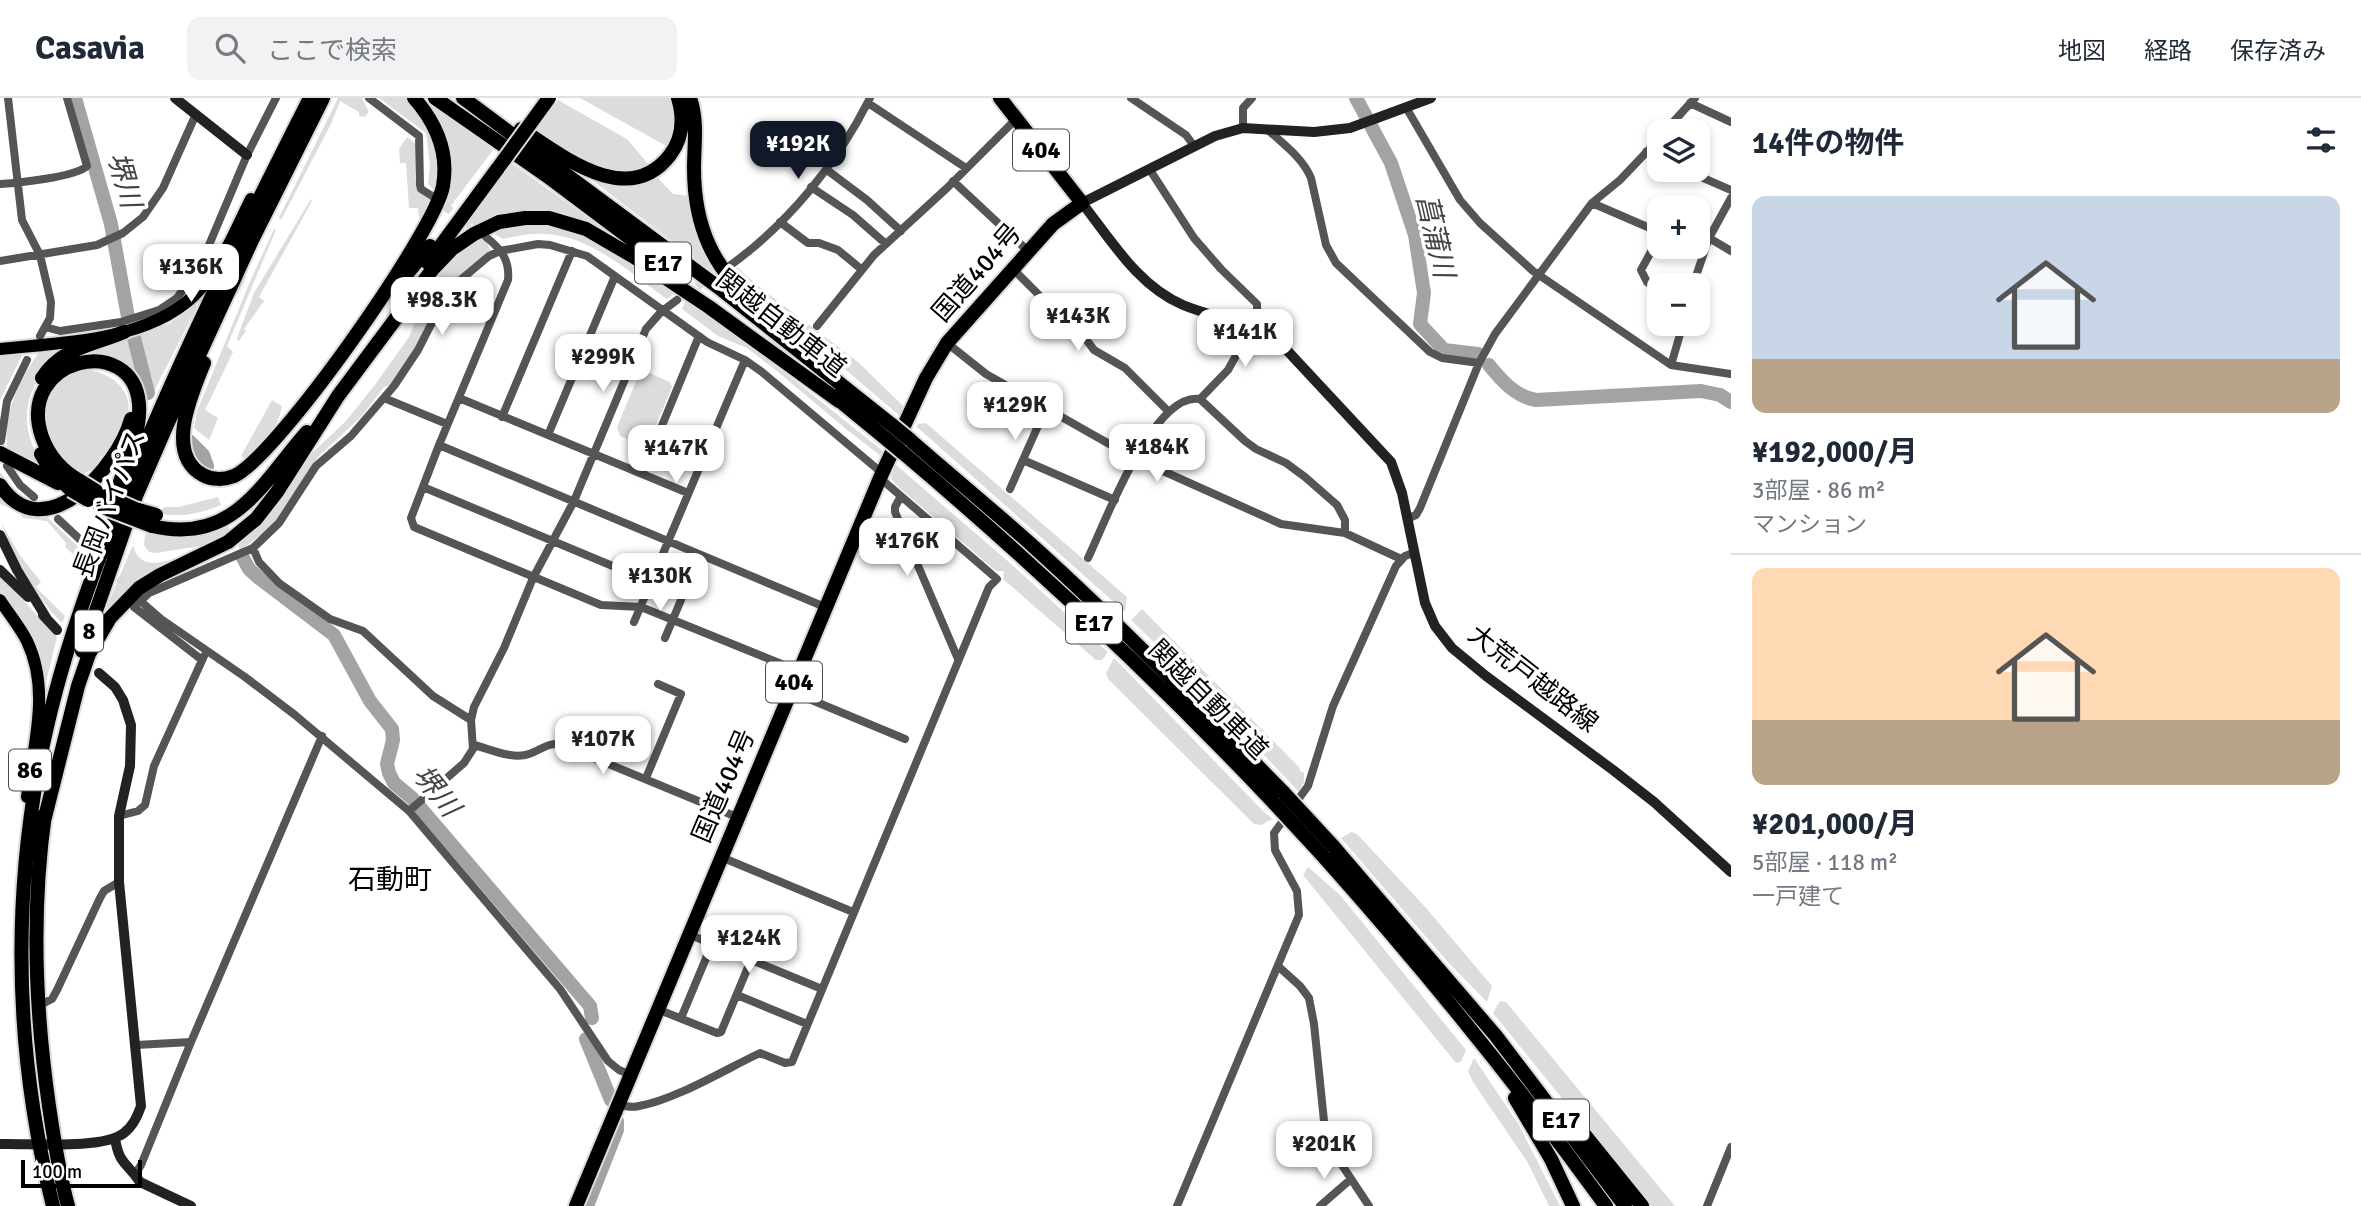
<!DOCTYPE html>
<html lang="ja">
<head>
<meta charset="utf-8">
<style>
	:root { --surface:#fff; --page:#f2f2f3; --text:#1f2937; --muted:#747a83; --line:#e0e1e3; --accent:#111827 }
	body { margin:0; font-family:Signika,"Noto Sans JP",sans-serif; background:var(--page); color:var(--text); height:100vh; display:flex; flex-direction:column; font-size:26px; white-space:nowrap }
	* { box-sizing:border-box; margin:0 }
	p { font-size:23px; color:var(--muted) }
	.icon { flex:none; width:38px; height:38px; fill:none; stroke:currentColor; stroke-width:2; stroke-linecap:round; stroke-linejoin:round }
	.map { position:relative; flex:1; overflow:hidden }
	.side { display:flex; flex-direction:column; background:var(--surface); width:630px }
	.side>* { flex:none }
	.controls { position:absolute; left:1647px; top:21px; display:grid; gap:14px }
	.controls a { display:grid; place-items:center; width:63px; height:63px; border-radius:14px; background:var(--surface); box-shadow:0 4px 10px #0003; font-size:35px }
	.scale { position:absolute; left:21px; bottom:18px; width:121px; box-sizing:border-box; padding-left:7px; border:4px solid #000; border-top:0; font-size:19px; line-height:24px; white-space:nowrap; color:#000; -webkit-text-stroke:5px #fff; paint-order:stroke }
	.price { position:absolute; translate:-50% -60px; padding:0 16px; border-radius:14px; background:#fff; color:#222; font-size:23px; line-height:46px; filter:drop-shadow(0 2px 4px #0008) }
	.price::after { content:''; position:absolute; left:50%; top:42px; width:21px; height:16px; margin-left:-10px; background:inherit; clip-path:polygon(0 0,100% 0,50% 100%) }
	.price.on { background:var(--accent); color:#fff }
	ul { padding:0; list-style:none }
	li { display:grid; align-content:center; gap:14px; height:371px; padding:0 21px }
	li+li { border-top:2px solid var(--line) }
	li span { display:grid; place-items:center; height:217px; border-radius:14px; color:#555 }
	li>.icon { margin-inline-start:auto }
	span .icon { width:126px; height:126px; fill:#fffc; stroke-width:1 }
	li b { font-size:30px }
	h2 { display:flex; justify-content:space-between; align-items:center; height:84px; padding:0 21px; font-size:30px }
	header { display:flex; align-items:center; gap:42px; box-sizing:border-box; height:98px; padding:0 35px; background:var(--surface); border-bottom:2px solid var(--line) }
	header strong { font-size:33px }
	nav { display:flex; gap:38px; margin-inline-start:auto; font-size:24px }
	.search { width:490px; height:63px; background:var(--page); display:flex; align-items:center; gap:18px; box-sizing:border-box; padding:0 24px; border-radius:14px; color:var(--muted); font-size:26px }
	main { display:flex; flex:1; min-height:0 }
	.map>svg:first-child { display:block }
</style>
</head>
<body>
<header>
<strong>Casavia</strong>
<div class="search"><svg class="icon" aria-label="search" viewBox="0 0 24 24"><circle cx="10" cy="10" r="6"/><path d="M15 15l6 6"/></svg>ここで検索</div>
<nav><a>地図</a><a>経路</a><a>保存済み</a></nav>
</header>
<main>
<div class="map">
<svg width="1731" height="1108" viewBox="0 0 1731 1108">
	<rect width="100%" height="100%" fill="#fff"/>
	<!-- green -->
	<path fill="#dcdcdc" d="M 338,0 L 362,0 L 369,14 L 365,19 L 359,18 L 359,14 L 340,3 L 331,26 L 281,122 L 279,120 Z
		M 379,0 L 407,0 C 435,32 439,53 436,94 L 428,86 L 430,67 L 426,35 Z
		M 580,0 L 672,0 C 679,16 675,34 668,49 Z
		M 425,2 L 493,52 L 450,109 L 445,105 C 463,72 446,29 425,2 Z
		M 558,2 L 627,41 L 649,67 C 612,90 565,50 535,30 Z
		M 407,39 L 416,46 L 415,80 L 419,94 L 433,104 L 420,127 L 418,110 L 409,110 L 406,65 L 400,65 L 399,51 Z
		M 510,64 L 608,134 L 607,135 C 568,110 516,106 474,127 L 466,121 Z
		M 580,73 L 655,77 L 673,96 L 690,98 L 717,170 L 712,174 Z
		M 311,101 L 312,103 L 259,199 L 264,203 L 244,231 L 246,233 L 238,244 L 237,240 L 254,195 Z
		M 534,125 L 573,130 L 630,164 L 675,195 L 667,201 C 631,176 592,138 546,136 C 531,135 517,138 503,141 L 491,134 Z
		M 274,131 L 276,132 L 227,248 L 233,254 L 205,312 L 218,320 L 209,342 L 194,330 L 197,313 L 249,186 Z
		M 480,139 L 487,144 L 490,152 L 451,185 L 438,203 L 422,239 L 391,287 L 384,289 L 362,318 L 318,359 L 271,430 L 240,452 L 238,447 L 269,417 L 312,355 L 346,323 L 374,288 L 409,239 L 427,196 L 443,171 L 464,149 Z
		M 737,169 L 762,191 L 858,264 L 904,309 L 900,318 L 746,187 L 733,172 Z
		M 686,202 L 793,281 L 884,354 L 882,359 L 846,331 L 772,269 L 747,250 L 718,238 L 682,211 Z
		M 195,206 L 197,209 L 152,297 L 143,273 L 135,239 L 171,225 Z
		M 132,240 L 149,300 L 143,315 L 131,279 L 66,260 L 101,246 Z
		M 66,248 C 26,285 12,324 46,371 L 7,350 C 3,313 21,280 41,251 Z
		M 23,255 L 0,302 L 0,257 Z
		M 88,272 C 112,275 137,295 126,323 C 121,335 112,346 106,358 L 101,358 L 94,371 L 82,376 C 37,353 30,280 88,272 Z
		M 647,274 L 670,284 L 672,289 L 649,344 L 641,347 L 620,338 L 617,329 L 638,279 Z
		M 272,302 L 282,308 C 278,331 264,345 248,362 L 241,358 Z
		M 926,325 L 1127,499 L 1125,514 L 916,328 L 919,326 Z
		M 895,366 L 1010,465 L 1108,554 L 1102,562 L 1096,562 L 1003,481 L 1004,473 L 996,473 L 895,386 L 891,380 Z
		M 0,398 L 22,414 L 45,417 L 88,458 L 84,466 L 65,449 L 66,445 L 47,423 L 23,420 L 18,414 L 0,406 Z
		M 218,399 L 221,407 C 199,416 181,420 157,415 L 164,409 L 178,409 Z
		M 1,424 L 19,456 L 41,484 L 36,489 L 65,518 L 62,525 C 34,497 14,461 1,424 Z
		M 228,427 L 232,436 L 201,448 L 155,455 L 149,454 L 144,447 L 145,437 L 151,434 Z
		M 133,447 C 138,469 155,466 172,462 L 174,465 L 113,507 L 106,510 Z
		M 0,477 L 57,539 L 45,588 L 0,496 Z
		M 1142,511 L 1299,669 L 1301,674 L 1304,674 L 1304,684 L 1299,694 L 1199,588 L 1131,522 Z
		M 1114,560 L 1265,715 L 1273,721 L 1261,727 L 1254,726 L 1108,581 L 1106,575 Z
		M 1352,734 L 1358,737 L 1426,810 L 1492,888 L 1487,904 L 1446,862 L 1341,740 Z
		M 1308,769 L 1340,797 L 1466,952 L 1461,964 L 1456,965 L 1303,777 Z
		M 1500,903 L 1506,904 L 1675,1108 L 1649,1108 L 1493,915 Z
		M 1474,960 L 1519,1027 L 1560,1108 L 1549,1108 L 1528,1065 L 1473,984 L 1468,973 Z"/>
	<g fill="none" stroke-linecap="round" stroke-linejoin="round">
		<!-- river -->
		<path stroke="#a3a3a3" stroke-width="14" d="M 75,0 L 111,126 L 128,219
			M 1356,0 L 1391,65 L 1415,137 L 1424,195 L 1420,226 L 1444,252 L 1478,256
			M 134,240 L 148,295
			M 1489,267 C 1501,282 1516,299 1536,302 L 1701,293 L 1720,297 L 1731,304
			M 189,343 L 203,357 L 207,368
			M 242,458 L 249,471 L 259,480 L 334,537 L 370,603 L 392,631 L 393,642 L 387,666 L 389,675 L 394,685 L 412,700 L 590,908 L 592,920
			M 586,941 L 611,1002
			M 587,1108 L 617,1032 L 617,1023"/>
		<!-- street-tunnel -->
		<path stroke="#d9d9d9" stroke-width="8" stroke-dasharray="8 4" stroke-linecap="butt" d="M 435,101 L 481,136
			M 677,202 L 725,170
			M 0,380 L 3,378
			M 110,471 L 136,497"/>
		<!-- primary casing -->
		<g stroke="#dbdbdb" stroke-width="16">
			<path id="primary" d="M 0,251 C 65,244 156,243 201,190 C 223,164 236,131 251,101
				M 0,502 C 9,516 20,529 27,543 C 51,593 33,647 27,699"/>
		</g>
		<!-- highway casing -->
		<g stroke="#dbdbdb" stroke-width="18">
			<path id="highway" d="M 435,0 L 547,78 L 683,180
				M 463,0 L 722,192 L 892,327
				M 690,0 C 698,23 694,47 694,70 C 694,129 713,170 757,209
				M 521,31 C 561,57 628,112 670,57 C 683,40 684,20 678,0
				M 428,165 L 498,70
				M 396,189 L 430,148
				M 204,265 C 192,295 164,356 203,377 C 212,382 224,382 234,378 C 276,360 435,134 443,88 C 449,54 436,25 414,0
				M 42,280 C 61,250 93,247 124,234
				M 834,298 L 884,339
				M 909,341 C 950,377 993,412 1034,449 C 1120,527 1202,611 1284,695
				M 902,354 C 1033,465 1158,582 1275,706
				M 0,355 L 58,385
				M 41,356 L 51,373 L 71,392
				M 80,383 C 62,373 49,358 42,339 C 15,260 133,233 139,306 C 141,333 128,360 120,384
				M 0,387 C 44,453 118,369 131,321
				M 152,428 C 234,447 261,386 307,334
				M 82,553 L 136,398 L 166,329 L 253,140 L 323,0
				M 45,716 C 31,814 35,911 49,1008 C 54,1042 59,1075 68,1108
				M 44,723 L 78,588 L 89,556 L 110,520 L 139,490 L 160,477 L 228,444 L 256,421 L 277,394 L 338,298 L 432,172 L 452,151 L 474,136 L 499,124 L 525,120 L 549,120 L 586,131 L 634,159 L 709,209 L 839,303
				M 1333,748 L 1496,938 L 1625,1108
				M 1324,759 C 1424,871 1518,987 1606,1108
				M 1515,1000 L 1551,1061 L 1573,1108
				M 1575,1025 L 1642,1108
				M 53,1108 C 17,965 12,817 38,672 C 57,568 94,468 135,371 C 187,245 248,122 310,0
				M 576,1108 L 880,380 L 926,280 L 947,245 L 1053,126 L 1082,105 L 1000,0"/>
		</g>
		<!-- street -->
		<path stroke="#555" stroke-width="8" d="M 8,0 L 22,122 L 40,157 L 51,204 L 50,220 L 40,238
			M 369,0 L 419,38 L 420,87 L 421,91 L 432,98
			M 1131,0 L 1186,37 L 1194,48
			M 868,5 L 966,70
			M 1690,5 L 1731,24
			M 1407,11 L 1460,102 L 1480,125 L 1533,173 L 1671,267 L 1731,276
			M 1243,30 L 1243,10 L 1252,0
			M 1267,31 C 1283,46 1302,59 1311,80 L 1326,147 L 1336,165 L 1430,254 L 1442,260 L 1479,265
			M 1665,33 L 1695,0
			M 1646,54 L 1659,60
			M 827,72 L 867,102 L 901,133
			M 1685,72 L 1731,92
			M 953,83 L 1028,153
			M 0,86 C 17,85 76,79 87,68 L 67,0
			M 811,89 L 853,117 L 886,146
			M 1592,105 L 1659,134
			M 780,124 L 808,145 L 819,145 L 838,152 L 861,171
			M 1698,137 L 1709,140 L 1731,153
			M 486,139 C 501,151 510,162 508,182 L 439,347 L 411,420 L 414,429 L 601,507 L 641,509 L 799,573
			M 1659,139 L 1641,172 L 1647,184 L 1659,193
			M 0,163 L 97,147 L 123,135 L 143,119 L 163,90 L 196,16
			M 728,169 C 788,126 837,66 870,0
			M 1012,170 L 1043,201 L 1076,228 L 1094,252 L 1125,270 L 1168,313
			M 1693,187 L 1709,140 L 1731,100
			M 817,228 L 874,157 L 947,90 L 1017,20
			M 45,229 L 60,233 L 121,224 L 159,212 L 177,200 L 201,166 L 247,57 L 276,0
			M 947,245 L 986,276 L 1134,360 L 1281,426 L 1345,435 L 1401,461
			M 1671,267 L 1683,226
			M 384,300 L 447,326
			M 459,300 L 688,395
			M 1200,301 L 1245,343 L 1256,351 L 1286,365 L 1305,379 L 1337,407 L 1345,422 L 1345,435
			M 502,319 L 572,153
			M 548,337 L 615,178
			M 1,343 L 7,303 L 27,262
			M 439,347 L 825,509
			M 1023,362 L 1115,402
			M 7,368 L 20,387 L 34,399
			M 642,376 L 699,238
			M 423,389 L 651,484
			M 1010,391 L 1046,310
			M 901,398 L 895,409 L 895,414 L 958,561
			M 58,421 L 88,449
			M 1407,421 L 1416,417 L 1420,410 L 1479,265 L 1495,236 L 1592,105 L 1620,82 L 1659,41
			M 1088,460 C 1105,425 1153,293 1200,301 L 1228,272 L 1257,220 L 1257,206 L 1221,171 L 1194,140 L 1150,72
			M 145,507 L 161,521 L 245,579 L 295,617 L 409,713 L 560,891 L 608,963 L 619,972 L 629,976
			M 634,524 L 745,262
			M 665,540 L 681,502
			M 202,562 L 134,509 L 149,495 L 253,450
			M 790,593 L 905,641
			M 471,622 L 433,598 L 363,533 L 330,521 L 279,485 L 259,464 L 253,450 L 279,425 L 316,368 L 351,338 L 394,288 L 418,252 L 441,207 L 458,184 L 489,158 L 500,153 L 538,146 L 550,147 L 587,158 L 707,244 L 745,262 L 762,274 L 882,375
			M 474,647 C 490,651 513,662 529,656 C 541,652 546,645 560,646 L 737,719
			M 646,680 L 681,596 L 658,586
			M 409,713 L 464,665 L 473,651 L 471,622 L 474,609 L 504,550 L 533,480 L 574,403 L 646,231 L 661,214 L 677,202
			M 119,718 L 138,713 L 145,707 L 154,668 L 204,558
			M 721,759 L 853,814
			M 688,836 L 822,891
			M 1279,869 L 1300,888 L 1309,900 L 1314,926 L 1324,1023 L 1330,1049 L 1369,1108
			M 737,897 L 807,926
			M 38,908 L 52,901 L 57,892 L 100,800 L 104,793 L 119,784
			M 657,911 L 717,935 L 721,934 L 751,862
			M 681,920 L 712,846
			M 136,947 L 191,944
			M 617,1006 C 624,1008 631,1010 639,1008 C 675,1002 726,971 760,955 L 785,965 L 792,964 L 989,489 L 997,481 L 880,380
			M 135,1076 L 141,1067 L 191,944 L 322,638
			M 1177,1108 L 1299,817 L 1297,793 L 1275,752 L 1274,735 L 1308,688 L 1333,608 L 1396,468 L 1405,458 L 1413,455
			M 1320,1108 L 1351,1081
			M 1707,1108 L 1731,1049"/>
		<!-- secondary -->
		<path stroke="#222" stroke-width="10" d="M 175,0 L 247,57
			M 1431,0 L 1350,30 L 1314,34 L 1243,30 L 1215,38 L 1082,105 C 1111,142 1138,188 1183,207 C 1216,221 1254,223 1282,247 L 1391,364 L 1402,395 L 1425,505 L 1435,528 L 1452,550 L 1486,578 L 1613,672 L 1654,704 L 1731,774
			M 0,437 L 17,472 L 47,521
			M 0,472 L 28,499
			M 43,517 L 57,532
			M 115,1040 C 119,1067 127,1064 140,1084 L 191,1108
			M 0,1046 C 30,1045 102,1052 124,1035 C 133,1028 137,1019 141,1008 L 119,784 L 119,718 L 130,668 L 131,627 L 123,602 L 115,589 L 99,575"/>
		<!-- primary -->
		<use href="#primary" stroke="#000" stroke-width="12"/>
		<!-- highway -->
		<use href="#highway" stroke="#000" stroke-width="14"/>
		<!-- highway-bridge casing -->
		<g stroke="#dbdbdb" stroke-width="18" stroke-linecap="butt">
			<path id="highway-bridge" d="M 498,70 L 549,0
				M 892,327 L 909,341
				M 884,339 L 902,354
				M 80,383 L 96,393
				M 71,392 L 88,402
				M 106,398 L 135,411 L 156,417
				M 100,408 L 152,428
				M 1284,695 L 1333,748
				M 1275,706 L 1324,759"/>
		</g>
		<!-- highway-bridge -->
		<use href="#highway-bridge" stroke="#000" stroke-width="14"/>
	</g>
	<g text-anchor="middle" dominant-baseline="central" stroke-width="7" stroke-linejoin="round" paint-order="stroke">
		<!-- shield labels -->
		<g fill="#fff" stroke="#4c4c4c" stroke-width="2">
			<rect x="1013" y="31.5" width="56" height="41" rx="5"/>
			<rect x="635" y="144.5" width="56" height="41" rx="5"/>
			<rect x="1066" y="504.5" width="56" height="41" rx="5"/>
			<rect x="75" y="512.5" width="28" height="41" rx="5"/>
			<rect x="766" y="563.5" width="56" height="41" rx="5"/>
			<rect x="9" y="651.5" width="42" height="41" rx="5"/>
			<rect x="1533" y="1001.5" width="56" height="41" rx="5"/>
		</g>
		<g font-size="24" font-weight="bold" fill="#000">
			<text x="1041" y="52">404</text>
			<text x="663" y="165">E17</text>
			<text x="1094" y="525">E17</text>
			<text x="89" y="533">8</text>
			<text x="794" y="584">404</text>
			<text x="30" y="672">86</text>
			<text x="1561" y="1022">E17</text>
		</g>
		<!-- street labels -->
		<g font-size="26" fill="#000" stroke="#fff">
			<text transform="translate(977 175) rotate(-49)">国道404号</text>
			<text transform="translate(781 226) rotate(38)">関越自動車道</text>
			<text transform="translate(110 406) rotate(-69)">長岡バイパス</text>
			<text transform="translate(1533 581) rotate(38)">大荒戸越路線</text>
			<text transform="translate(1208 602) rotate(45)">関越自動車道</text>
			<text transform="translate(724 688) rotate(-67)">国道404号</text>
		</g>
		<!-- water labels -->
		<g font-size="28" font-style="italic" fill="#444" stroke="#fff">
			<text transform="translate(124 82) rotate(74)">堺川</text>
			<text transform="translate(1435 138) rotate(77)">菖蒲川</text>
			<text transform="translate(436 693) rotate(51)">堺川</text>
		</g>
		<!-- neighbourhood labels -->
		<g font-size="28" fill="#000" stroke="#fff">
			<text x="390" y="782">石動町</text>
		</g>
	</g>
</svg>
<div class="controls">
<a><svg class="icon" aria-label="layers" viewBox="0 0 24 24"><path d="M12 4l9 5-9 5-9-5zM3 14l9 5 9-5"/></svg></a>
<a>+</a>
<a>−</a>
</div>
<div class="scale">100 m</div>
<b class="price on" style="left:798px;top:83px">¥192K</b>
<b class="price" style="left:191px;top:206px">¥136K</b>
<b class="price" style="left:442px;top:239px">¥98.3K</b>
<b class="price" style="left:1078px;top:255px">¥143K</b>
<b class="price" style="left:1245px;top:271px">¥141K</b>
<b class="price" style="left:603px;top:296px">¥299K</b>
<b class="price" style="left:1015px;top:344px">¥129K</b>
<b class="price" style="left:1157px;top:386px">¥184K</b>
<b class="price" style="left:676px;top:387px">¥147K</b>
<b class="price" style="left:907px;top:480px">¥176K</b>
<b class="price" style="left:660px;top:515px">¥130K</b>
<b class="price" style="left:603px;top:678px">¥107K</b>
<b class="price" style="left:749px;top:877px">¥124K</b>
<b class="price" style="left:1324px;top:1083px">¥201K</b>
</div>
<section class="side">
<h2>14件の物件<svg class="icon" aria-label="filters" viewBox="0 0 24 24"><path d="M4 7h16M4 17h16"/><circle cx="9" cy="7" r="2"/><circle cx="15" cy="17" r="2"/></svg></h2>
<ul>
<li><span style="background:linear-gradient(#c9d6e8 75%,#b9a48a 0)"><svg class="icon" aria-label="home" viewBox="0 0 24 24"><path d="M3 11l9-7 9 7M6 9v11h12V9"/></svg></span><div><b>¥192,000/月</b><p>3部屋 · 86 m²</p><p>マンション</p></div></li>
<li><span style="background:linear-gradient(#ffd9b3 70%,#b9a48a 0)"><svg class="icon" aria-label="home" viewBox="0 0 24 24"><path d="M3 11l9-7 9 7M6 9v11h12V9"/></svg></span><div><b>¥201,000/月</b><p>5部屋 · 118 m²</p><p>一戸建て</p></div></li>
</ul>
</section>
</main>
</body>
</html>
